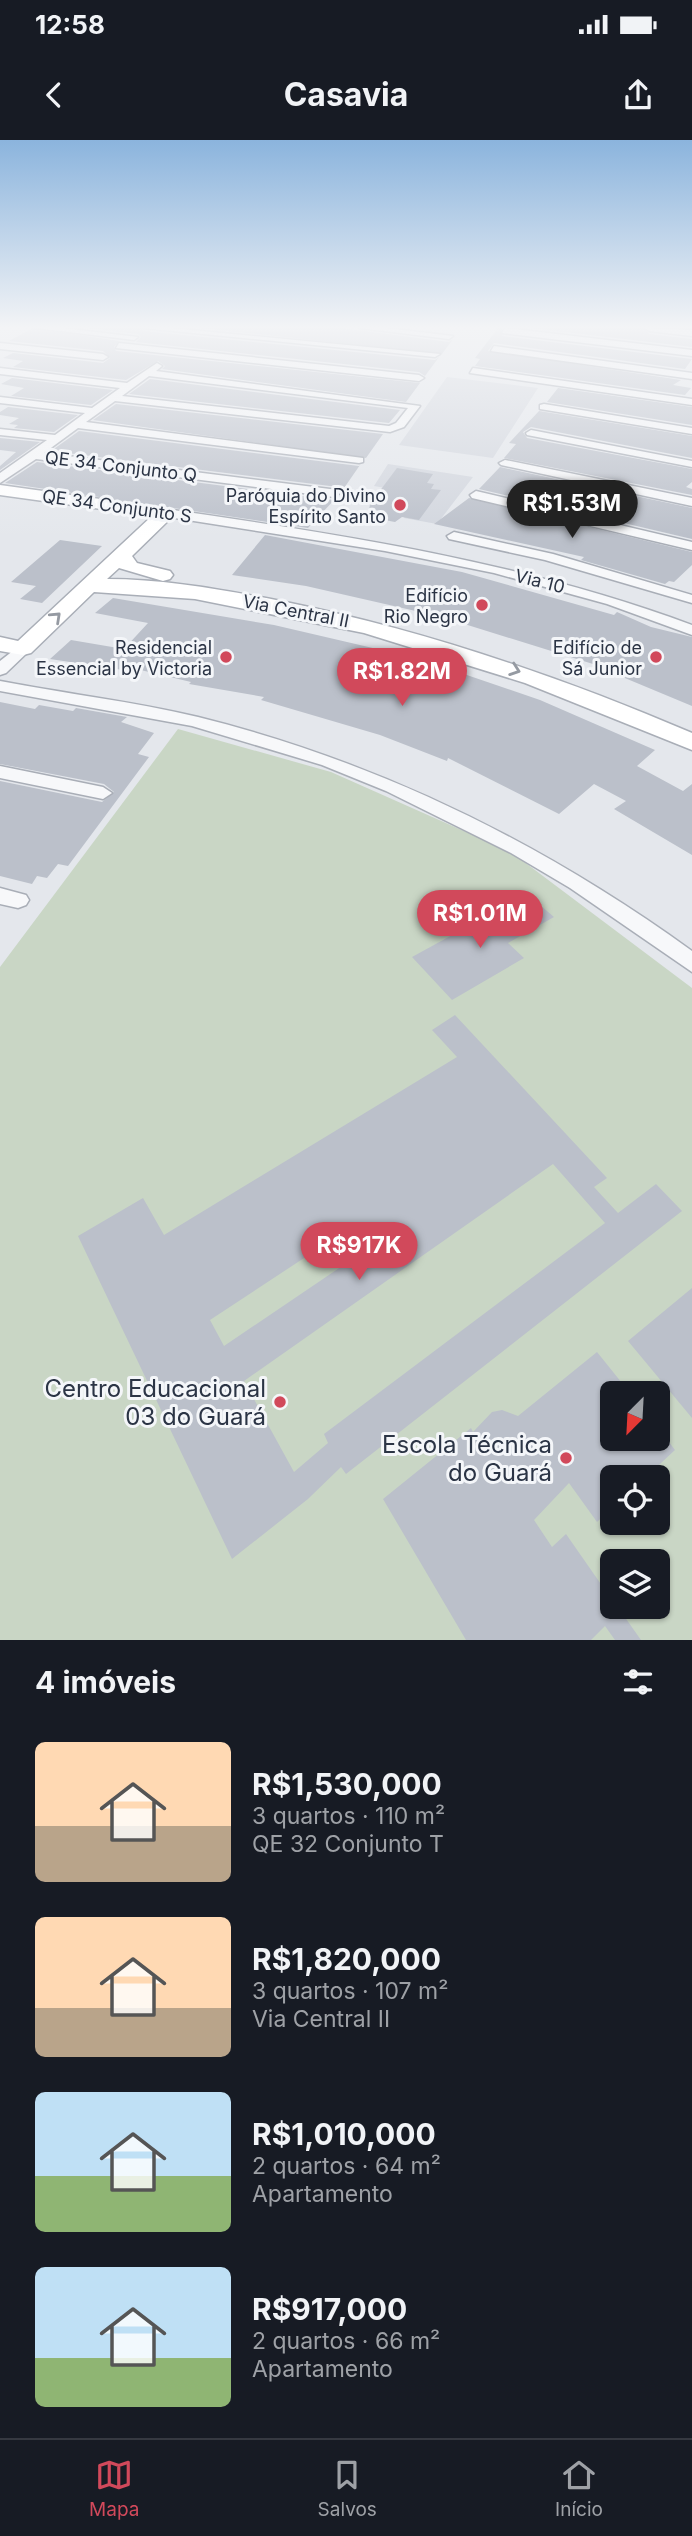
<!DOCTYPE html>
<html lang="pt">
<head>
<meta charset="utf-8">
<style>
	:root { --surface:#171b24; --page:#242831; --text:#f1f3f6; --muted:#9ea1a6; --line:#363941; --accent:#d1495b }
	body { margin:0; font-family:Inter,sans-serif; background:var(--page); color:var(--text); height:100vh; display:flex; flex-direction:column; font-size:26px; white-space:nowrap }
	* { box-sizing:border-box; margin:0 }
	p { font-size:23px; color:var(--muted) }
	.icon { flex:none; width:38px; height:38px; fill:none; stroke:currentColor; stroke-width:2; stroke-linecap:round; stroke-linejoin:round }
	.map { position:relative; height:1500px; overflow:hidden }
	.details { display:flex; flex-direction:column; background:var(--surface); flex:1 }
	.details>* { flex:none }
	.needle { width:46px; rotate:204deg }
	.buttons { position:absolute; left:600px; top:1241px; display:grid; gap:14px }
	.buttons a { display:grid; place-items:center; width:70px; height:70px; border-radius:10px; background:var(--surface); box-shadow:0 2px 5px #0004; font-size:35px }
	.price { position:absolute; translate:-50% -60px; padding:0 16px; border-radius:24px; background:var(--accent); color:#fff; font-size:23px; line-height:46px; filter:drop-shadow(0 2px 4px #0008) }
	.price::after { content:''; position:absolute; left:50%; top:42px; width:21px; height:16px; margin-left:-10px; background:inherit; clip-path:polygon(0 0,100% 0,50% 100%) }
	.price.active { background:#222; color:#fff }
	ul { padding:0; list-style:none }
	li { display:flex; align-items:center; gap:21px; height:175px; padding:0 35px }
	li span { display:grid; place-items:center; flex:none; width:196px; height:140px; border-radius:10px; color:#555 }
	li>.icon { margin-inline-start:auto }
	span .icon { width:84px; height:84px; fill:#fffc; stroke-width:1 }
	li b { font-size:30px }
	h2 { display:flex; justify-content:space-between; align-items:center; height:84px; padding:0 35px; font-size:30px }
	.status { display:flex; justify-content:space-between; align-items:center; height:49px; padding:0 35px; background:var(--surface); direction:ltr }
	.status svg { height:19px; fill:currentColor }
	header { display:flex; justify-content:space-between; align-items:center; height:91px; padding:0 35px; background:var(--surface); font-size:32px; font-weight:700 }
	.tabs { display:flex; justify-content:space-around; align-items:center; height:98px; border-top:2px solid var(--line); background:var(--surface); font-size:19px; color:var(--muted) }
	.tabs a { display:grid; justify-items:center; gap:4px }
	.tabs .active { color:var(--accent) }
	.map>svg:first-child { display:block }
</style>
</head>
<body>
<div class="status"><b>12:58</b><svg viewBox="0 0 49 12"><path d="M0 12V9h3v3zM5 12V6h3v6zM10 12V3h3v9zM15 12V0h3v12zM26 1h20v11H26zM47 4h2v5h-2z"/></svg></div>
<header><svg class="icon" aria-label="back" viewBox="0 0 24 24"><path d="M15 5l-7 7 7 7"/></svg>Casavia<svg class="icon" aria-label="share" viewBox="0 0 24 24"><path d="M12 15V3M7 8l5-5 5 5M5 13v7h14v-7"/></svg></header>
<div class="map">
<svg width="692" height="1500" viewBox="0 0 692 1500">
	<rect width="100%" height="100%" fill="#e4e7ec"/>
	<!-- built -->
	<path fill="#d2d6de" d="M 447,237 L 538,248 L 493,318 L 399,305 Z
		M 388,324 L 473,337 L 437,384 L 404,378 L 420,354 L 374,346 Z"/>
	<!-- green -->
	<path fill="#c9d6c5" fill-rule="evenodd" d="M 178,589 L 331,632 L 511,712 L 692,848 L 692,1500 L 0,1500 L 0,827 ZM 612,1253 L 658,1253 L 658,1298 L 612,1298 ZM 612,1337 L 658,1337 L 658,1382 L 612,1382 ZM 612,1421 L 658,1421 L 658,1466 L 612,1466 Z"/>
	<!-- building -->
	<path fill="#bbc0ca" fill-rule="evenodd" d="M 80,187 L 141,187 L 143,191 L 435,220 L 439,217 L 425,236 L 419,232 L 136,202 L 141,197 L 138,194 Z
		M 192,187 L 333,187 L 449,202 L 453,199 L 442,214 Z
		M 499,187 L 502,187 L 502,196 L 692,219 L 685,229 L 494,203 L 488,211 L 681,240 L 673,245 L 691,248 L 685,255 L 475,226 L 480,219 L 475,218 Z
		M 523,187 L 643,187 L 649,194 L 692,199 L 692,207 Z
		M 33,188 L 119,201 L 114,207 L 116,211 L 420,243 L 406,262 L 162,229 L 165,226 L 158,221 L 126,240 L 13,227 L 23,221 L 3,218 L 13,213 L 103,223 L 110,218 L 103,211 L 9,201 Z
		M 12,238 L 113,250 L 91,265 L 11,256 L 24,248 L 1,244 Z
		M 150,239 L 400,270 L 389,283 L 129,254 Z
		M 558,248 L 692,267 L 692,285 L 547,262 Z
		M 116,264 L 383,294 L 366,318 L 93,280 Z
		M 8,267 L 78,275 L 54,292 L 14,288 L 18,285 L 9,284 L 19,278 L 0,275 L 0,272 Z
		M 539,271 L 692,296 L 692,318 L 531,287 L 523,292 L 527,298 L 692,329 L 692,342 L 686,347 L 692,349 L 692,355 L 504,318 L 516,304 L 509,303 Z
		M 79,291 L 359,326 L 360,325 L 342,351 L 338,347 L 51,311 Z
		M 0,298 L 40,302 L 0,330 L 0,326 L 16,312 L 0,310 Z
		M 37,322 L 334,360 L 335,359 L 308,388 L 5,343 Z
		M 500,327 L 692,368 L 692,399 L 479,349 Z
		M 397,328 L 433,334 L 427,343 L 434,344 L 431,349 L 441,350 L 419,380 L 402,377 L 395,382 L 368,377 L 370,364 Z
		M 469,358 L 692,412 L 692,425 L 674,442 L 669,441 L 665,444 L 581,420 L 584,417 L 434,384 Z
		M 265,395 L 462,432 L 614,475 L 617,472 L 651,487 L 692,497 L 692,566 L 608,531 L 609,529 L 442,477 L 306,446 L 232,435 Z
		M 60,400 L 102,406 L 42,463 L 20,459 L 36,446 L 11,442 Z
		M 113,458 L 274,485 L 420,519 L 540,560 L 655,610 L 637,626 L 683,651 L 692,644 L 692,715 L 614,669 L 626,661 L 594,644 L 559,674 L 448,618 L 447,621 L 380,595 L 261,560 L 264,557 L 189,544 L 191,542 L 128,527 L 123,530 L 50,519 L 71,500 L 124,509 L 148,483 L 95,473 Z
		M 0,562 L 35,569 L 39,565 L 73,571 L 76,568 L 127,577 L 121,582 L 154,593 L 138,614 L 149,617 L 68,726 L 58,724 L 47,738 L 37,736 L 32,744 L 0,736 L 0,641 L 102,662 L 114,652 L 104,644 L 0,624 Z
		M 533,759 L 554,777 L 508,803 L 524,818 L 452,860 L 412,817 L 476,782 L 482,786 Z
		M 455,875 L 607,1038 L 594,1047 L 618,1073 L 656,1044 L 682,1071 L 346,1334 L 341,1327 L 308,1359 L 232,1419 L 78,1096 L 143,1058 L 164,1095 L 457,917 L 432,890 ZM 553,1024 L 605,1083 L 324,1294 L 328,1303 L 294,1332 L 244,1241 ZM 339,1095 L 354,1118 L 224,1206 L 210,1180 Z
		M 692,1148 L 692,1278 L 628,1201 Z
		M 597,1212 L 630,1253 L 612,1253 L 612,1298 L 666,1298 L 675,1310 L 646,1337 L 612,1337 L 612,1368 L 597,1382 L 569,1343 L 534,1380 L 552,1407 L 566,1394 L 612,1460 L 612,1466 L 617,1466 L 641,1500 L 615,1500 L 605,1486 L 591,1500 L 466,1500 L 383,1359 L 471,1288 L 473,1292 L 492,1272 L 502,1270 L 518,1276 Z"/>
	<g fill="none" stroke-linecap="round" stroke-linejoin="round">
		<!-- street casing -->
		<g stroke="#a9aeb7" stroke-width="3">
			<path id="street" d="M 36,188 L 62,188 L 138,197 L 134,200 Z
				M 143,188 L 170,188 L 440,214 L 435,217 Z
				M 360,188 L 386,188 L 453,196 L 449,199 Z
				M 505,188 L 692,210 L 692,216 L 502,193 Z
				M 645,188 L 692,190 L 692,196 L 649,191 Z
				M 0,203 L 103,214 L 108,217 L 103,220 L 0,209 Z
				M 119,203 L 419,235 L 424,238 L 419,241 L 116,208 Z
				M 494,206 L 692,233 L 692,239 L 491,211 Z
				M 157,223 L 162,226 L 156,231 L 420,266 L 404,287 L 390,292 L 115,261 L 86,282 L 363,318 L 363,322 L 359,323 L 78,288 L 44,313 L 338,350 L 340,353 L 334,357 L 36,319 L 0,343 L 0,333 L 47,300 L 0,295 L 0,289 L 55,295 L 85,273 L 0,263 L 0,257 L 92,268 L 120,248 L 0,234 L 0,228 L 127,243 ZM 149,236 L 408,268 L 396,283 L 389,286 L 122,256 Z
				M 473,228 L 692,259 L 692,265 L 470,233 Z
				M 544,264 L 692,288 L 692,294 L 540,269 L 540,265 Z
				M 531,290 L 692,321 L 692,327 L 527,295 L 526,293 Z
				M 505,320 L 692,358 L 692,366 L 501,325 L 499,323 Z
				M 476,351 L 692,402 L 692,410 L 472,358 L 470,355 Z
				M 166,369 C 345,395 522,422 692,485 L 692,495 L 607,464 L 494,433 L 385,411 L 162,376 L 162,370 Z
				M 454,392 L 553,414 L 692,455 L 692,463 L 545,420 L 449,399 L 447,396 Z
				M 23,503 L 29,505 L 29,511 L 6,533 L 0,535 L 0,521 Z
				M 0,541 C 66,554 133,561 198,577 C 379,622 541,702 692,811 L 692,832 L 570,748 L 511,713 L 386,651 L 322,625 L 192,586 L 0,551 Z
				M 0,626 L 103,647 L 112,653 L 103,659 L 0,638 Z
				M 0,748 L 26,755 L 29,760 L 26,765 L 18,768 L 0,764 Z"/>
		</g>
		<!-- secondary casing -->
		<g stroke="#a9aeb7" stroke-width="3">
			<path id="secondary" d="M 0,345 L 172,369 L 175,373 L 172,377 L 132,416 L 137,423 L 170,431 L 173,435 L 170,439 L 163,441 L 119,428 L 107,439 C 166,439 224,450 281,461 C 423,490 559,536 692,593 L 692,610 L 525,543 L 364,493 L 195,459 L 94,452 L 31,513 L 23,515 L 0,511 L 0,497 L 18,501 L 152,376 L 0,355 Z"/>
		</g>
		<!-- street -->
		<use href="#street" fill="#f7f8fa" fill-rule="evenodd"/>
		<!-- secondary -->
		<use href="#secondary" fill="#fff" fill-rule="evenodd"/>
	</g>
	<!-- one-way arrows -->
	<defs><path id="oneway-chevron" d="M-2-3.5L2.5 0L-2 3.5" fill="none" stroke-width="1.6" stroke-linecap="round" stroke-linejoin="round" transform="scale(1.75)"/></defs>
	<g stroke="#959aa2">
		<use href="#oneway-chevron" transform="translate(56 477) rotate(-43)"/>
		<use href="#oneway-chevron" transform="translate(515 530) rotate(19)"/>
	</g>
	<!-- sky -->
	<linearGradient id="sky" x2="0" y2="1"><stop stop-color="#8bb4dd"/><stop offset="0.47" stop-color="#f3f4f6"/><stop offset="1" stop-color="#f3f4f6" stop-opacity="0"/></linearGradient>
	<rect width="692" height="398" fill="url(#sky)"/>
	<!-- markers -->
	<g fill="#d1495b" stroke="#f4f6f9" stroke-width="2.5">
		<circle cx="400" cy="365" r="7"/>
		<circle cx="482" cy="465" r="7"/>
		<circle cx="226" cy="517" r="7"/>
		<circle cx="656" cy="517" r="7"/>
		<circle cx="280" cy="1262" r="7"/>
		<circle cx="566" cy="1318" r="7"/>
	</g>
	<g text-anchor="middle" dominant-baseline="central" stroke-width="6" stroke-linejoin="round" paint-order="stroke">
		<!-- far-street labels -->
		<g font-size="18" fill="#2b3445" stroke="#f4f6f9">
			<text transform="translate(121 326) rotate(7)">QE 34 Conjunto Q</text>
			<text transform="translate(117 366) rotate(8)">QE 34 Conjunto S</text>
			<text transform="translate(540 441) rotate(14)">Via 10</text>
			<text transform="translate(296 471) rotate(11)">Via Central II</text>
		</g>
		<!-- far-poi labels -->
		<g font-size="18" fill="#2b3445" stroke="#f4f6f9" text-anchor="end">
			<text x="386" y="355">Paróquia do Divino<tspan x="386" dy="21">Espírito Santo</tspan></text>
			<text x="468" y="455">Edifício<tspan x="468" dy="21">Rio Negro</tspan></text>
			<text x="212" y="507">Residencial<tspan x="212" dy="21">Essencial by Victoria</tspan></text>
			<text x="642" y="507">Edifício de<tspan x="642" dy="21">Sá Junior</tspan></text>
		</g>
		<!-- near-poi labels -->
		<g font-size="24" fill="#2b3445" stroke="#f4f6f9" text-anchor="end">
			<text x="266" y="1248">Centro Educacional<tspan x="266" dy="28">03 do Guará</tspan></text>
			<text x="552" y="1304">Escola Técnica<tspan x="552" dy="28">do Guará</tspan></text>
		</g>
	</g>
</svg>
<div class="buttons">
<a><svg class="needle" viewBox="-14 -14 28 28"><path d="M0-13l5 13h-10z" fill="#e53935"/><path d="M0 13l5-13h-10z" fill="#9ea1a6"/></svg></a>
<a><svg class="icon" aria-label="locate" viewBox="0 0 24 24"><circle cx="12" cy="12" r="6"/><path d="M12 2v4M12 18v4M2 12h4M18 12h4"/></svg></a>
<a><svg class="icon" aria-label="layers" viewBox="0 0 24 24"><path d="M12 4l9 5-9 5-9-5zM3 14l9 5 9-5"/></svg></a>
</div>
<b class="price active" style="left:572px;top:400px">R$1.53M</b>
<b class="price" style="left:402px;top:568px">R$1.82M</b>
<b class="price" style="left:480px;top:810px">R$1.01M</b>
<b class="price" style="left:359px;top:1142px">R$917K</b>
</div>
<section class="details">
<h2>4 imóveis<svg class="icon" aria-label="filters" viewBox="0 0 24 24"><path d="M4 7h16M4 17h16"/><circle cx="9" cy="7" r="2"/><circle cx="15" cy="17" r="2"/></svg></h2>
<ul>
<li><span style="background:linear-gradient(#ffd9b3 60%,#b9a48a 0)"><svg class="icon" aria-label="home" viewBox="0 0 24 24"><path d="M3 11l9-7 9 7M6 9v11h12V9"/></svg></span><div><b>R$1,530,000</b><p>3 quartos · 110 m²</p><p>QE 32 Conjunto T</p></div></li>
<li><span style="background:linear-gradient(#ffd9b3 65%,#b9a48a 0)"><svg class="icon" aria-label="home" viewBox="0 0 24 24"><path d="M3 11l9-7 9 7M6 9v11h12V9"/></svg></span><div><b>R$1,820,000</b><p>3 quartos · 107 m²</p><p>Via Central II</p></div></li>
<li><span style="background:linear-gradient(#bfe0f5 60%,#8fb573 0)"><svg class="icon" aria-label="home" viewBox="0 0 24 24"><path d="M3 11l9-7 9 7M6 9v11h12V9"/></svg></span><div><b>R$1,010,000</b><p>2 quartos · 64 m²</p><p>Apartamento</p></div></li>
<li><span style="background:linear-gradient(#bfe0f5 65%,#8fb573 0)"><svg class="icon" aria-label="home" viewBox="0 0 24 24"><path d="M3 11l9-7 9 7M6 9v11h12V9"/></svg></span><div><b>R$917,000</b><p>2 quartos · 66 m²</p><p>Apartamento</p></div></li>
</ul>
</section>
<nav class="tabs">
<a class="active"><svg class="icon" aria-label="map" viewBox="0 0 24 24"><path d="M3 6l6-2 6 2 6-2v14l-6 2-6-2-6 2zM9 4v14M15 6v14"/></svg>Mapa</a>
<a><svg class="icon" aria-label="saved" viewBox="0 0 24 24"><path d="M7 4h10v16l-5-4-5 4z"/></svg>Salvos</a>
<a><svg class="icon" aria-label="home" viewBox="0 0 24 24"><path d="M3 11l9-7 9 7M6 9v11h12V9"/></svg>Início</a>
</nav>
</body>
</html>
